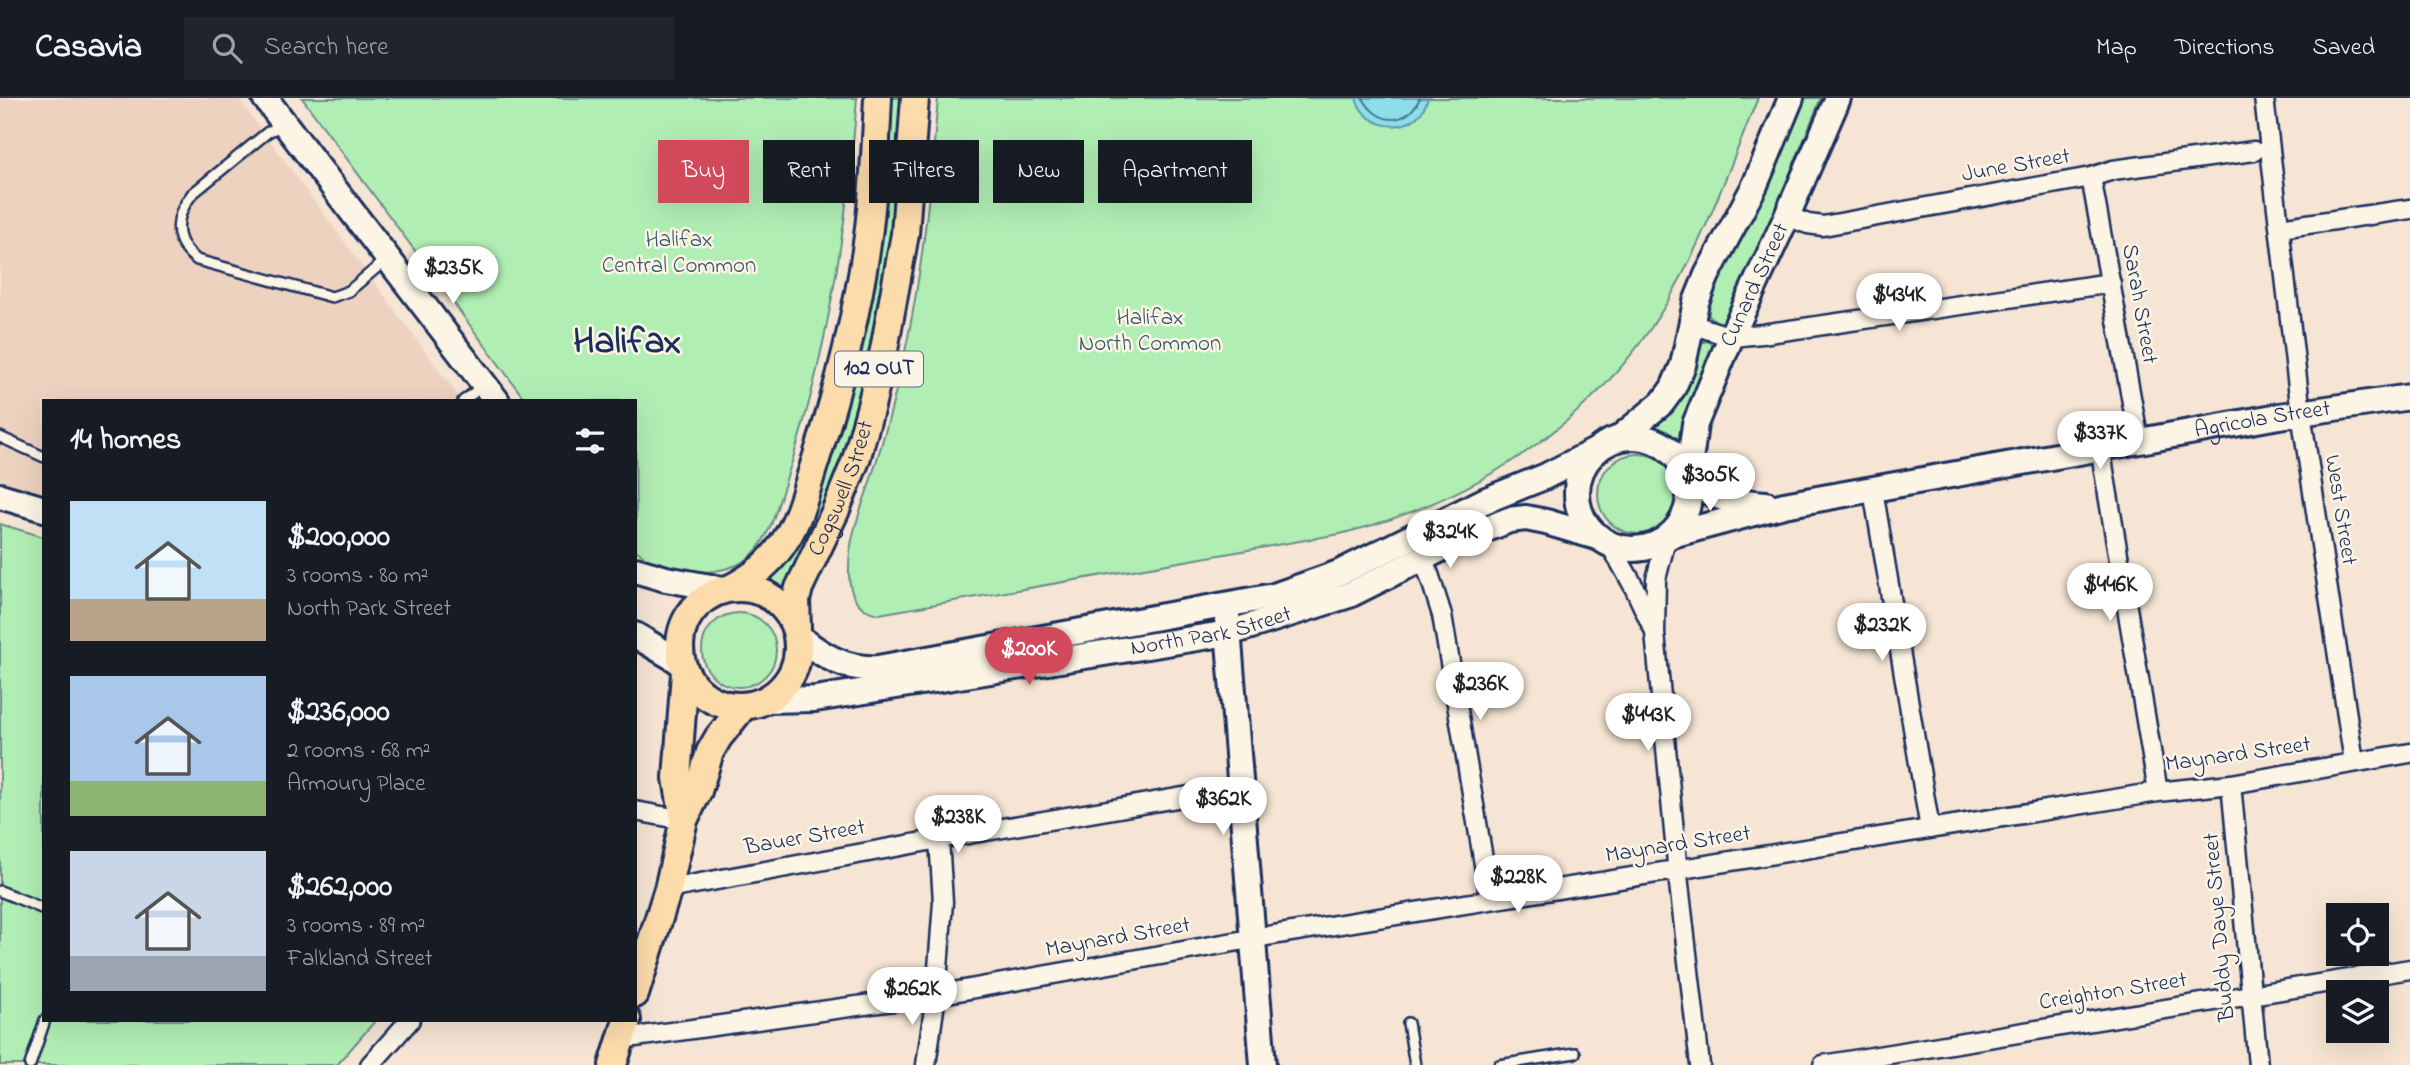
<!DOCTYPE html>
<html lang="en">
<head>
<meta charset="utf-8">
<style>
	:root { --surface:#171b24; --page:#20242c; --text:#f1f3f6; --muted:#9ea1a6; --line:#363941; --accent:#d1495b }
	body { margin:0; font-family:"Indie Flower",sans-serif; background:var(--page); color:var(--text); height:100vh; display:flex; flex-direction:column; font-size:26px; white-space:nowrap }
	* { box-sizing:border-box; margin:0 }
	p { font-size:23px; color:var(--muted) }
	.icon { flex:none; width:38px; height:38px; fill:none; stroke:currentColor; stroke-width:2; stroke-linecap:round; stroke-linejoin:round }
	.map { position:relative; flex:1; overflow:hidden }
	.details { position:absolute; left:42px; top:301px; width:595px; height:623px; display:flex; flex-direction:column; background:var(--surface); border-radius:0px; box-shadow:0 7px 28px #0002 }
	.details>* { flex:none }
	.banner { position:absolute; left:658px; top:42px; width:665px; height:63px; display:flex; gap:14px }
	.tools { position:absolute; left:2326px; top:805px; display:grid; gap:14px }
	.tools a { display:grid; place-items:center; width:63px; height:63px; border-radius:0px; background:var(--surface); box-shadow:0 7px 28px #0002; font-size:35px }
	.price { position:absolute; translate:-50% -60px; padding:0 16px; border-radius:24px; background:#fff; color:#222; font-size:23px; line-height:46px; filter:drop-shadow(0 2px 4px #0008) }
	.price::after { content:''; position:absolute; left:50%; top:42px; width:21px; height:16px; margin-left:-10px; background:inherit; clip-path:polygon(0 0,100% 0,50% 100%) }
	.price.selected { background:var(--accent); color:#fff }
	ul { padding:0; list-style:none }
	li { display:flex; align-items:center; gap:21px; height:175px; padding:0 28px }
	li span { display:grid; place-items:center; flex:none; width:196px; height:140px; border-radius:0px; color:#555 }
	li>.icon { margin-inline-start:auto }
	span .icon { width:84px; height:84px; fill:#fffc; stroke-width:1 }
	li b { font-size:30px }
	h2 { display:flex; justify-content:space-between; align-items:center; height:84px; padding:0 28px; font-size:30px }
	.pill { padding:0 24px; border-radius:0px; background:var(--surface); box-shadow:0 7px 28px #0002; font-size:24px; line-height:63px }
	.pill.selected { background:var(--accent); color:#fff }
	header { display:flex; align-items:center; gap:42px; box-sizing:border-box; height:98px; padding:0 35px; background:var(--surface); border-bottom:2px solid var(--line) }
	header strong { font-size:33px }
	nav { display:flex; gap:38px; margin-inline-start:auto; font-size:24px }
	.search { width:490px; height:63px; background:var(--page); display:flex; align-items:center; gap:18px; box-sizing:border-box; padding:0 24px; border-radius:0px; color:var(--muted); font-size:26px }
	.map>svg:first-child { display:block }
</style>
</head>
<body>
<header>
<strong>Casavia</strong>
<div class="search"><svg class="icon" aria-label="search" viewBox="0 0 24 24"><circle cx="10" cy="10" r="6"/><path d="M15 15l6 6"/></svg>Search here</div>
<nav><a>Map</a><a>Directions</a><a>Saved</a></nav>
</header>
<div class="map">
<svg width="2410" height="967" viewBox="0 0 2410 967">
	<rect width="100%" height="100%" fill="#f6e5d4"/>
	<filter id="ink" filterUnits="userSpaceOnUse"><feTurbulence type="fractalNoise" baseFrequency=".0143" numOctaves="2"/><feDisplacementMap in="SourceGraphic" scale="14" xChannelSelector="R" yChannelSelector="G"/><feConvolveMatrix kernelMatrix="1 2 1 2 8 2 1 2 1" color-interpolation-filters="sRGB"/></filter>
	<g filter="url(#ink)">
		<!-- built -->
		<path fill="#eed2c0" d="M 0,0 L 238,0 L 462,303 L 44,303 L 44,395 L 0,382 Z"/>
		<!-- green -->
		<path fill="#b1eeb4" stroke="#668e89" stroke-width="2" d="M 302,0 L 857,0 C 847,130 827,261 785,385 C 777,409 771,437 753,456 C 735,476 680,480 657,468 C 650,464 643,457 636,452 L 635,303 L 526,303 Z
			M 892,0 L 908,0 L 897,121 L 857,340 L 789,496 L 782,496 L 766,480 L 791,454 L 811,423 L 842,329 L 861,255 L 887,59 Z
			M 938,0 L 1758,0 C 1729,70 1704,143 1665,208 C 1594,326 1472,404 1340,436 L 879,516 C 854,512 848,492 849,469 C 849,440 860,414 869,387 C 880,353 890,319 898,284 C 921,192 930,95 938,0 Z
			M 1804,0 L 1821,0 L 1730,222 L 1726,226 L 1720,226 L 1709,218 L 1707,201 L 1768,87 Z
			M 1707,243 L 1714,247 L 1717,253 L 1681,350 L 1668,339 L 1648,331 L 1697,250 L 1700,245 Z
			M1598 396a40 40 0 1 1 80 0a40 40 0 1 1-80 0Z
			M 0,426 L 44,439 L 44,922 L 376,922 L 337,967 L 0,967 Z
			M702 552a37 37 0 1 1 74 0a37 37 0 1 1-74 0Z"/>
		<!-- water -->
		<path fill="#8ddee8" stroke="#5f98b1" stroke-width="2" d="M 1356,0 L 1428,0 C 1426,5 1424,12 1420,16 C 1400,38 1363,27 1356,0 Z"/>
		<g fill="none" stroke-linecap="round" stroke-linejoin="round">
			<!-- shore -->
			<path stroke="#497595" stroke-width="2" d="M 1363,0 C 1377,27 1407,29 1420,0"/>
			<!-- lane casing -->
			<g stroke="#1b2f5e" stroke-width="14">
				<path id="lane" d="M 282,27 L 268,34 L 192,96 C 174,119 172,143 197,162 L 332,199 L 349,193 L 387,161
					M 463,303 L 484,287
					M 0,339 L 44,359
					M 0,793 L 44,811
					M 1408,925 L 1415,967
					M 30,967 L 45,922
					M 1499,967 L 1575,955"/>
			</g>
			<!-- street casing -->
			<g stroke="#1b2f5e" stroke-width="23">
				<path id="street" d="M 2264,0 L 2301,315 L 2354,664
					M 2091,79 L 2139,343
					M 1787,118 L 1808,126 L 1823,128 L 2091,79 L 2113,72 L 2254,53
					M 2280,130 L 2410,111
					M 1691,226 L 1731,239 L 1762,236 L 2111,185
					M 2100,349 L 2158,694
					M 1873,392 L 1930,731
					M 1666,442 L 1656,481 L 1655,535 L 1679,786 L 1700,967
					M 1611,448 L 1633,487 L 1652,528
					M 1421,461 L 1429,476 L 1442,517 L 1490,802
					M 2231,686 L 2258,967
					M 635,713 L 684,722
					M 668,791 L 939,741 L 1241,689
					M 621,941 L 936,897 L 1273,837 L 2158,694 L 2231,686 L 2410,655
					M 370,967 L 410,922
					M 926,967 L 936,897 L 943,804 L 939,741
					M 1823,967 L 2410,871"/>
			</g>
			<!-- secondary casing -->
			<g stroke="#1b2f5e" stroke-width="30">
				<g id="secondary">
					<path d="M 265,0 L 497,303"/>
					<circle cx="1633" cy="395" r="56"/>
					<path d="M 1618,341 L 1662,305 L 1673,290 L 1683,267 L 1696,204 L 1707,177 L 1755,87 L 1791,0"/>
					<path id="s1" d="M 1688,379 L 1695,326 L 1731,239 L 1787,118 L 1838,0"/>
					<path d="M 1689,384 C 1721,402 1729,403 1766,406"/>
					<path d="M 0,398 L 44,411"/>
					<path id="s2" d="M 1672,437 L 1784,407 L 2279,318 L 2410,299"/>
					<path d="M 635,472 L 666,481 L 722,491"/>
					<path d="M 1227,519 L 1263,967"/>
					<path d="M 635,537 L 682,565"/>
					<path d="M 800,540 C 825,559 846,572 878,570 L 1274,498 L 1339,475 L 1484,403 L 1544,379 L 1597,352"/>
					<path id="s3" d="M 765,602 L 815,601 L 1229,535 L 1349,497 L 1459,442 L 1509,422 L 1526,420 L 1546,424 L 1597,439"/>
				</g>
			</g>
			<!-- primary casing -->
			<g stroke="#1b2f5e" stroke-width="32">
				<g id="primary">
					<circle cx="739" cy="549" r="59"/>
					<path d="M 731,490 C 754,478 772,464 786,441 C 801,418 807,388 816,361 C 839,289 858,214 868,138 C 874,93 876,46 878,0"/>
					<path id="s4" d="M 797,530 L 796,502 L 799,490 L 835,414 L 856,362 L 871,308 L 884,252 L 905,136 L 915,0"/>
					<path d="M 684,722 L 677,680 L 685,575"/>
					<path d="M 635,896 L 668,791 L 684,722 L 698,693 L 710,654 L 718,640 L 742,610"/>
					<path d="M 613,967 L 627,922"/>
				</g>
			</g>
			<!-- lane -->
			<use href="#lane" stroke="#fcf5e5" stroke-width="9"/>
			<!-- street -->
			<use href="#street" stroke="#fcf5e5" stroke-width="18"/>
			<!-- secondary -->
			<use href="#secondary" stroke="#fcf5e5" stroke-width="24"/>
			<!-- primary -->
			<use href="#primary" stroke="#fddcac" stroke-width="26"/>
		</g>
	</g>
	<g text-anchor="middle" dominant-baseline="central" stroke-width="5" stroke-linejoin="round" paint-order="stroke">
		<!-- shield labels -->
		<rect fill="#fcf5e5" stroke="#5e6a86" stroke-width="2" x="835" y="253.5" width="88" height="35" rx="5"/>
		<g font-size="21" font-weight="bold" fill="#1b2f5e">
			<text x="879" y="271">102 OUT</text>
		</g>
		<!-- street labels -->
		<g font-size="23" fill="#1b2f5e" stroke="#fcf5e5">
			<text transform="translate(2016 68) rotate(-10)">June Street</text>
			<text stroke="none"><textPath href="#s1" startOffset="205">Cunard Street</textPath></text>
			<text transform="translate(2139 206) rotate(80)">Sarah Street</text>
			<text stroke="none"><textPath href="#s2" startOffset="602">Agricola Street</textPath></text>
			<text stroke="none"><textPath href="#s4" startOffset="149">Cogswell Street</textPath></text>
			<text transform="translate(2340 412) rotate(81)">West Street</text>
			<text stroke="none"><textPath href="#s3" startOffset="452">North Park Street</textPath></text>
			<text transform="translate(2238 657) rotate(-8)">Maynard Street</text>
			<text transform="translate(805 740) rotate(-10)">Bauer Street</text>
			<text transform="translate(1678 747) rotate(-9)">Maynard Street</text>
			<text transform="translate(2220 829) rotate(-95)">Buddy Daye Street</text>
			<text transform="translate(1118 840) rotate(-10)">Maynard Street</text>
			<text transform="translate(2113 894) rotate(-9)">Creighton Street</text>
		</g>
		<!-- park labels -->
		<g font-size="23" fill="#39556f" stroke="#fcf5e5">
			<text x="679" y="142">Halifax<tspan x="679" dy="26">Central Common</tspan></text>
			<text x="1150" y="220">Halifax<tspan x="1150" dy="26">North Common</tspan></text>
		</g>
		<!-- town labels -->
		<g font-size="37" font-weight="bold" fill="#1b2f5e" stroke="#fcf5e5">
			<text x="627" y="245">Halifax</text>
		</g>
	</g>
</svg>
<div class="tools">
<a><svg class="icon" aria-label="locate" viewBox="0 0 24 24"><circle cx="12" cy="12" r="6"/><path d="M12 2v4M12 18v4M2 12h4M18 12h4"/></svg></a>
<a><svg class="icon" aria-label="layers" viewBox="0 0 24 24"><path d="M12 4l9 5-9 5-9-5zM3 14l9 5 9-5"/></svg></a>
</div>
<b class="price" style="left:453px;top:208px">$235K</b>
<b class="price" style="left:1899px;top:235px">$434K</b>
<b class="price" style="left:2100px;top:373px">$337K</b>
<b class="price" style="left:1710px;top:415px">$305K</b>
<b class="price" style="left:1450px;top:472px">$324K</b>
<b class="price" style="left:2110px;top:525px">$446K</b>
<b class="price" style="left:1882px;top:565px">$232K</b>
<b class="price selected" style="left:1029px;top:589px">$200K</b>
<b class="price" style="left:1480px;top:624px">$236K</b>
<b class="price" style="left:1648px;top:655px">$443K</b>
<b class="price" style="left:1223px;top:739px">$362K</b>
<b class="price" style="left:958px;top:757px">$238K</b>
<b class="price" style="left:1518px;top:817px">$228K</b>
<b class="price" style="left:912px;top:929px">$262K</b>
<div class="banner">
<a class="pill selected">Buy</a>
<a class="pill">Rent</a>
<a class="pill">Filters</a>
<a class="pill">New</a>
<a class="pill">Apartment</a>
</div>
<section class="details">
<h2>14 homes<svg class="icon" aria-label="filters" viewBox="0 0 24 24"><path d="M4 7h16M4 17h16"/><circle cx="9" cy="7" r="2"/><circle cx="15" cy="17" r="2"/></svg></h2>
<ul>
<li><span style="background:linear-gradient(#bfe0f5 70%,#b9a48a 0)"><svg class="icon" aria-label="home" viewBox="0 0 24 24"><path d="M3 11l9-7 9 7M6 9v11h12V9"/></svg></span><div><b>$200,000</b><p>3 rooms · 80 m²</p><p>North Park Street</p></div></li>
<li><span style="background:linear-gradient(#a9c7e8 75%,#8fb573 0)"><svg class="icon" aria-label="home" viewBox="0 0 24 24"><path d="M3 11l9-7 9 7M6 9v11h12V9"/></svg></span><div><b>$236,000</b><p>2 rooms · 68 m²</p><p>Armoury Place</p></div></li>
<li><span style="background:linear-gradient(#c9d6e8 75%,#9aa5b1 0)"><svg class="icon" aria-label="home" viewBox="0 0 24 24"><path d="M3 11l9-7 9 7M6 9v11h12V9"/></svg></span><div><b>$262,000</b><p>3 rooms · 89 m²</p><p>Falkland Street</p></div></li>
</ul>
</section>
</div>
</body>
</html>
